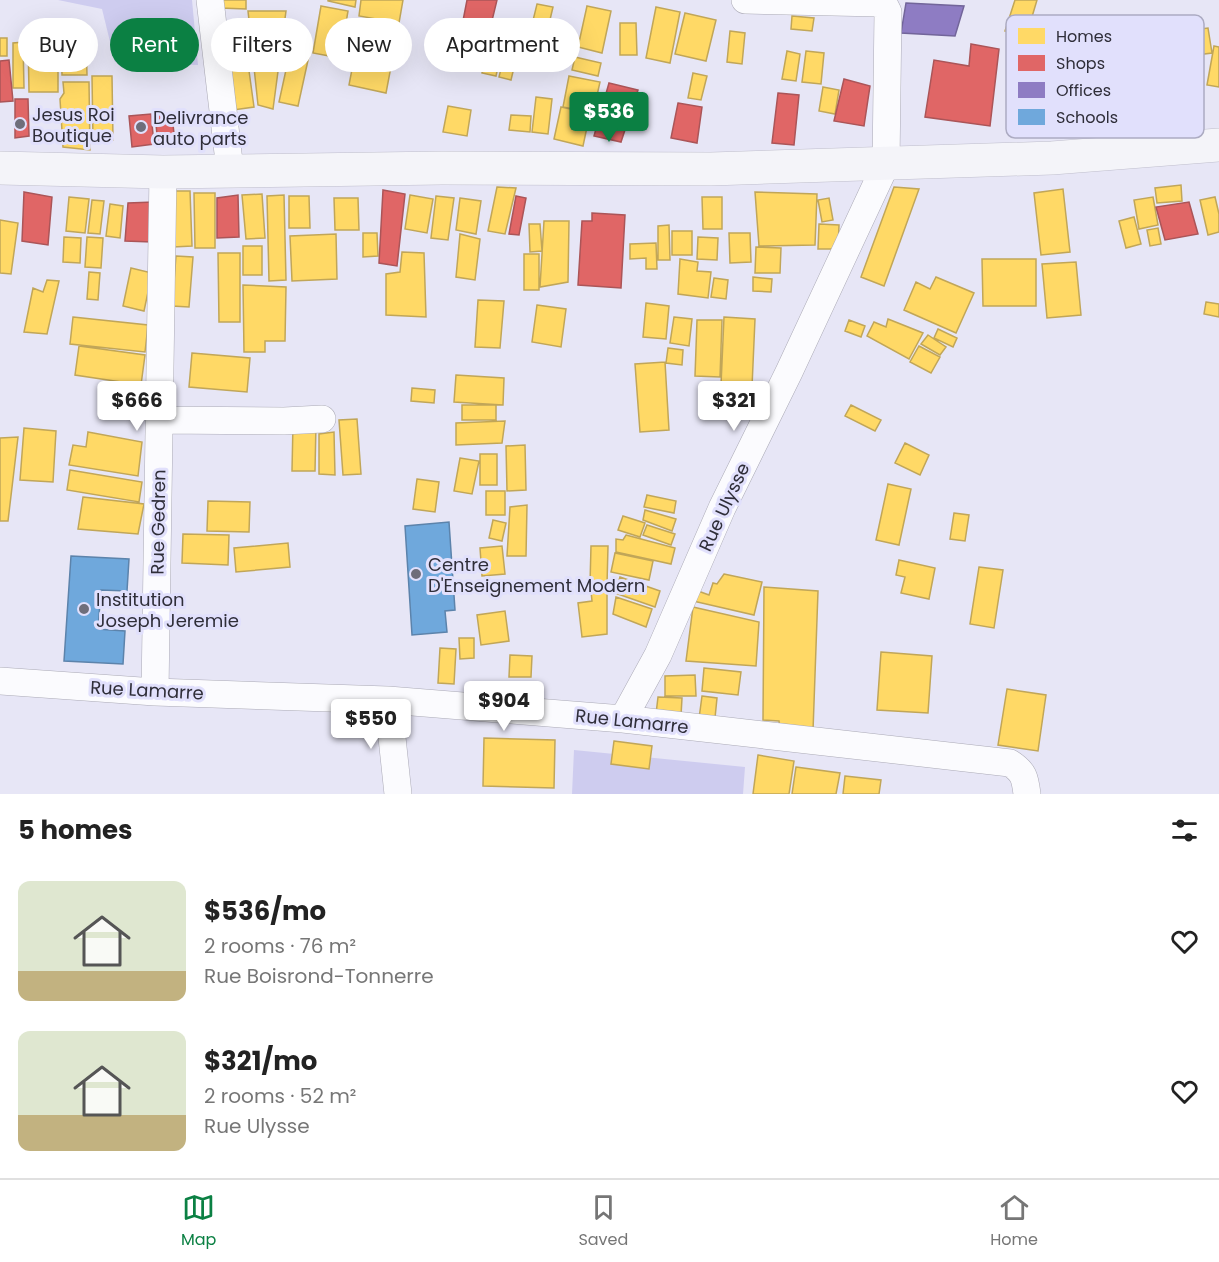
<!DOCTYPE html>
<html lang="en">
<head>
<meta charset="utf-8">
<style>
	:root { --surface:#fff; --page:#f6f6f6; --text:#222; --muted:#767676; --line:#e0e0e0; --accent:#0b8043 }
	body { margin:0; font-family:Poppins,sans-serif; background:var(--page); color:var(--text); height:100vh; display:flex; flex-direction:column; font-size:22px; white-space:nowrap }
	* { box-sizing:border-box; margin:0 }
	p { font-size:20px; color:var(--muted) }
	.icon { flex:none; width:33px; height:33px; fill:none; stroke:currentColor; stroke-width:2; stroke-linecap:round; stroke-linejoin:round }
	.map { position:relative; height:794px; overflow:hidden }
	.details { display:flex; flex-direction:column; background:var(--surface); flex:1 }
	.details>* { flex:none }
	.top-card { position:absolute; left:18px; top:18px; width:600px; height:54px; display:flex; gap:12px }
	.price { position:absolute; translate:-50% -51px; padding:0 14px; border-radius:6px; background:#fff; color:#222; font-size:20px; line-height:39px; filter:drop-shadow(0 2px 3px #0008) }
	.price::after { content:''; position:absolute; left:50%; top:36px; width:18px; height:14px; margin-left:-9px; background:inherit; clip-path:polygon(0 0,100% 0,50% 100%) }
	.price.on { background:var(--accent); color:#fff }
	ul { padding:0; list-style:none }
	li { display:flex; align-items:center; gap:18px; height:150px; padding:0 18px }
	li span { display:grid; place-items:center; flex:none; width:168px; height:120px; border-radius:12px; color:#555 }
	li>.icon { margin-inline-start:auto }
	span .icon { width:72px; height:72px; fill:#fffc; stroke-width:1 }
	li b { font-size:26px }
	h2 { display:flex; justify-content:space-between; align-items:center; height:72px; padding:0 18px; font-size:26px }
	.tag { padding:0 21px; border-radius:27px; background:var(--surface); box-shadow:0 6px 24px #0002; font-size:21px; line-height:54px }
	.tag.on { background:var(--accent); color:#fff }
	.dock { display:flex; justify-content:space-around; align-items:center; height:84px; border-top:2px solid var(--line); background:var(--surface); font-size:16px; color:var(--muted) }
	.dock a { display:grid; justify-items:center; gap:3px }
	.dock .on { color:var(--accent) }
	.map>svg:first-child { display:block }
</style>
</head>
<body>
<div class="map">
<svg width="1219" height="794" viewBox="0 0 1219 794">
	<rect width="100%" height="100%" fill="#e7e6f6"/>
	<!-- green -->
	<path fill="#ceccef" d="M 58,0 L 192,0 L 198,65 L 115,62 L 102,9 Z
		M 574,750 L 745,767 L 743,794 L 572,794 Z"/>
	<!-- homes -->
	<path fill="#ffd966" stroke="#c1a658" stroke-width="1.5" d="M 220,0 L 246,0 L 246,9 L 220,8 Z
		M 328,0 L 356,0 L 355,7 L 328,1 Z
		M 361,0 L 403,0 L 399,23 L 359,16 Z
		M 1015,0 L 1037,0 L 1026,37 L 1005,31 Z
		M 537,4 L 553,7 L 544,45 L 528,41 Z
		M 321,6 L 348,11 L 340,58 L 313,53 Z
		M 587,6 L 611,11 L 602,53 L 578,47 Z
		M 656,7 L 680,12 L 670,63 L 646,58 Z
		M 248,11 L 286,11 L 273,109 L 258,105 Z
		M 685,13 L 716,20 L 706,61 L 675,54 Z
		M 792,16 L 814,18 L 812,31 L 791,29 Z
		M 361,22 L 398,30 L 386,93 L 349,85 Z
		M 493,23 L 507,27 L 496,76 L 482,73 Z
		M 620,23 L 636,23 L 637,55 L 620,55 Z
		M 511,27 L 523,30 L 511,80 L 499,77 Z
		M 1208,28 L 1212,53 L 1180,57 L 1176,32 Z
		M 730,31 L 745,33 L 742,64 L 727,62 Z
		M 58,36 L 58,92 L 29,92 L 28,37 Z
		M 0,38 L 7,38 L 7,56 L 0,56 Z
		M 86,38 L 87,75 L 62,75 L 61,39 Z
		M 23,42 L 24,88 L 13,88 L 13,43 Z
		M 1214,46 L 1219,47 L 1219,87 L 1207,85 Z
		M 291,47 L 310,51 L 298,106 L 279,102 Z
		M 246,49 L 254,107 L 226,111 L 218,53 Z
		M 787,51 L 800,54 L 796,81 L 782,79 Z
		M 806,51 L 824,53 L 821,84 L 802,82 Z
		M 575,57 L 601,63 L 598,76 L 572,70 Z
		M 693,73 L 707,76 L 701,100 L 688,98 Z
		M 92,76 L 112,76 L 113,140 L 93,140 Z
		M 569,76 L 600,82 L 593,113 L 563,107 Z
		M 63,82 L 89,82 L 90,150 L 63,147 L 60,99 L 64,93 Z
		M 823,87 L 839,90 L 835,114 L 819,111 Z
		M 536,97 L 552,99 L 548,134 L 532,132 Z
		M 448,106 L 471,110 L 467,136 L 443,132 Z
		M 561,107 L 590,113 L 583,146 L 554,139 Z
		M 511,115 L 531,116 L 530,132 L 509,130 Z
		M 1181,185 L 1182,201 L 1157,203 L 1155,188 Z
		M 497,187 L 516,188 L 505,234 L 488,231 Z
		M 894,187 L 919,189 L 884,286 L 861,277 Z
		M 1063,189 L 1070,252 L 1041,255 L 1034,193 Z
		M 170,191 L 190,191 L 192,246 L 173,247 Z
		M 755,192 L 817,194 L 815,245 L 759,246 Z
		M 194,193 L 215,193 L 215,248 L 195,248 Z
		M 262,194 L 265,238 L 246,239 L 242,195 Z
		M 284,195 L 286,280 L 269,281 L 267,196 Z
		M 410,195 L 433,199 L 427,233 L 405,229 Z
		M 289,196 L 309,196 L 310,228 L 289,228 Z
		M 436,196 L 454,198 L 448,240 L 431,238 Z
		M 69,197 L 89,199 L 85,233 L 66,231 Z
		M 702,197 L 722,197 L 722,229 L 703,229 Z
		M 1153,197 L 1158,225 L 1139,229 L 1134,200 Z
		M 1215,197 L 1219,214 L 1219,232 L 1208,235 L 1200,200 Z
		M 334,198 L 358,198 L 359,230 L 335,230 Z
		M 460,198 L 481,201 L 476,234 L 456,230 Z
		M 829,198 L 833,220 L 822,222 L 818,200 Z
		M 92,200 L 104,201 L 100,234 L 88,233 Z
		M 110,204 L 123,206 L 120,238 L 106,236 Z
		M 1134,217 L 1141,244 L 1126,248 L 1119,221 Z
		M 0,220 L 18,223 L 11,274 L 0,273 Z
		M 544,221 L 569,221 L 568,282 L 540,287 Z
		M 529,224 L 540,224 L 542,251 L 530,252 Z
		M 819,224 L 839,225 L 838,249 L 818,249 Z
		M 669,225 L 670,260 L 658,260 L 658,226 Z
		M 1158,228 L 1161,244 L 1150,246 L 1147,230 Z
		M 672,231 L 692,231 L 692,255 L 672,255 Z
		M 363,233 L 377,233 L 378,256 L 363,257 Z
		M 729,233 L 750,233 L 751,262 L 730,263 Z
		M 336,234 L 337,279 L 292,281 L 290,236 Z
		M 460,234 L 480,239 L 475,280 L 456,277 Z
		M 64,237 L 81,238 L 80,263 L 63,262 Z
		M 87,237 L 103,238 L 101,268 L 85,267 Z
		M 698,237 L 718,238 L 717,260 L 697,259 Z
		M 656,243 L 657,269 L 646,269 L 646,258 L 630,259 L 630,244 Z
		M 243,246 L 262,246 L 262,275 L 243,275 Z
		M 756,247 L 781,248 L 780,273 L 755,273 Z
		M 402,252 L 424,253 L 426,317 L 386,315 L 386,274 L 400,272 Z
		M 218,253 L 240,253 L 240,322 L 219,322 Z
		M 524,254 L 539,254 L 539,290 L 524,290 Z
		M 176,256 L 193,257 L 189,307 L 172,306 Z
		M 680,259 L 698,262 L 697,271 L 711,272 L 708,298 L 678,294 Z
		M 982,259 L 1036,259 L 1036,306 L 983,306 Z
		M 1076,262 L 1081,315 L 1047,318 L 1042,264 Z
		M 131,268 L 152,273 L 144,311 L 123,306 Z
		M 89,272 L 100,273 L 98,300 L 87,299 Z
		M 753,277 L 772,279 L 771,292 L 753,291 Z
		M 936,277 L 974,293 L 956,333 L 904,310 L 916,282 L 930,289 Z
		M 714,278 L 728,280 L 726,299 L 711,297 Z
		M 47,280 L 59,281 L 47,334 L 24,332 L 33,288 L 43,292 Z
		M 243,285 L 286,287 L 285,341 L 265,341 L 265,352 L 244,352 Z
		M 478,300 L 504,301 L 500,348 L 475,347 Z
		M 1206,302 L 1219,304 L 1219,317 L 1204,314 Z
		M 646,303 L 669,306 L 666,339 L 643,337 Z
		M 537,305 L 566,309 L 561,347 L 532,342 Z
		M 73,317 L 148,325 L 145,352 L 70,344 Z
		M 674,317 L 692,319 L 689,346 L 670,343 Z
		M 724,317 L 755,319 L 752,387 L 721,385 Z
		M 888,319 L 923,333 L 909,359 L 867,336 L 874,322 L 886,327 Z
		M 697,320 L 722,320 L 720,377 L 695,376 Z
		M 849,320 L 865,326 L 861,337 L 845,331 Z
		M 938,329 L 957,338 L 953,347 L 934,338 Z
		M 928,335 L 946,347 L 940,355 L 921,344 Z
		M 79,346 L 145,355 L 141,385 L 75,375 Z
		M 919,346 L 940,357 L 931,373 L 910,362 Z
		M 668,348 L 683,350 L 682,365 L 666,363 Z
		M 192,353 L 250,358 L 247,392 L 189,387 Z
		M 665,362 L 669,430 L 640,432 L 635,364 Z
		M 456,375 L 504,378 L 503,405 L 454,402 Z
		M 412,388 L 435,390 L 434,403 L 411,401 Z
		M 462,405 L 496,405 L 496,420 L 462,420 Z
		M 851,405 L 881,420 L 875,431 L 845,416 Z
		M 357,419 L 361,474 L 343,475 L 339,420 Z
		M 505,421 L 502,443 L 456,445 L 456,423 Z
		M 293,423 L 316,423 L 315,471 L 292,471 Z
		M 24,428 L 56,431 L 53,482 L 20,480 Z
		M 88,432 L 142,442 L 138,476 L 69,465 L 73,445 L 86,447 Z
		M 334,432 L 335,475 L 319,474 L 319,434 Z
		M 18,437 L 8,521 L 0,521 L 0,438 Z
		M 905,443 L 929,455 L 920,475 L 895,463 Z
		M 525,445 L 526,490 L 507,491 L 506,446 Z
		M 480,454 L 497,454 L 497,485 L 480,485 Z
		M 460,458 L 479,461 L 472,494 L 454,491 Z
		M 70,470 L 142,482 L 139,502 L 67,490 Z
		M 417,479 L 439,482 L 435,512 L 413,509 Z
		M 888,484 L 911,489 L 899,545 L 876,540 Z
		M 486,491 L 505,491 L 505,515 L 486,515 Z
		M 647,495 L 676,501 L 674,513 L 644,507 Z
		M 83,497 L 144,504 L 138,534 L 78,529 Z
		M 208,501 L 250,502 L 249,532 L 207,531 Z
		M 527,505 L 526,556 L 507,556 L 510,507 Z
		M 645,510 L 676,519 L 672,531 L 643,520 Z
		M 954,513 L 969,515 L 965,541 L 950,539 Z
		M 623,516 L 645,523 L 640,537 L 618,530 Z
		M 493,520 L 506,523 L 502,541 L 489,538 Z
		M 647,525 L 675,534 L 671,545 L 643,535 Z
		M 183,534 L 229,535 L 228,565 L 182,563 Z
		M 626,535 L 675,548 L 671,564 L 616,552 L 616,539 L 623,540 Z
		M 288,543 L 290,567 L 236,572 L 234,548 Z
		M 502,546 L 505,574 L 482,576 L 480,548 Z
		M 591,546 L 608,546 L 607,585 L 590,584 Z
		M 615,553 L 653,561 L 649,580 L 611,572 Z
		M 899,560 L 935,568 L 929,599 L 901,593 L 905,577 L 896,575 Z
		M 979,567 L 1003,570 L 994,628 L 970,624 Z
		M 724,574 L 762,582 L 754,615 L 693,601 L 698,591 L 709,595 L 713,583 L 717,584 Z
		M 620,577 L 660,591 L 655,607 L 615,593 Z
		M 764,587 L 818,591 L 813,731 L 780,732 L 779,721 L 763,720 Z
		M 591,591 L 607,591 L 607,634 L 582,637 L 578,603 L 592,601 Z
		M 616,597 L 652,609 L 646,627 L 613,614 Z
		M 693,607 L 759,622 L 756,666 L 686,661 Z
		M 505,611 L 509,641 L 481,645 L 477,615 Z
		M 459,638 L 474,638 L 474,658 L 460,659 Z
		M 440,648 L 456,649 L 454,684 L 438,683 Z
		M 881,652 L 932,656 L 928,713 L 877,710 Z
		M 510,655 L 532,656 L 531,677 L 509,677 Z
		M 704,668 L 741,672 L 738,695 L 702,691 Z
		M 695,675 L 696,696 L 665,696 L 665,676 Z
		M 1007,689 L 1046,695 L 1038,751 L 998,745 Z
		M 702,696 L 717,698 L 714,728 L 698,726 Z
		M 658,697 L 682,698 L 681,716 L 656,714 Z
		M 484,738 L 555,740 L 554,788 L 483,786 Z
		M 614,741 L 652,746 L 649,769 L 611,764 Z
		M 758,755 L 794,761 L 789,794 L 753,794 Z
		M 796,767 L 840,773 L 836,794 L 792,794 Z
		M 845,776 L 881,780 L 879,794 L 843,794 Z"/>
	<!-- shops -->
	<path fill="#e06666" stroke="#ab5558" stroke-width="1.5" d="M 467,0 L 497,0 L 488,37 L 461,31 Z
		M 971,44 L 999,49 L 990,126 L 925,117 L 934,60 L 969,66 Z
		M 9,60 L 13,101 L 0,102 L 0,61 Z
		M 844,79 L 870,86 L 864,126 L 834,121 Z
		M 609,83 L 638,90 L 621,142 L 594,136 Z
		M 778,93 L 799,95 L 794,145 L 772,143 Z
		M 15,99 L 28,99 L 29,136 L 15,138 Z
		M 678,103 L 702,107 L 697,143 L 671,138 Z
		M 151,114 L 154,144 L 132,147 L 129,116 Z
		M 155,114 L 172,115 L 175,143 L 158,145 Z
		M 383,190 L 405,194 L 397,266 L 379,263 Z
		M 24,192 L 52,197 L 48,245 L 22,241 Z
		M 238,195 L 239,237 L 217,238 L 217,198 Z
		M 516,196 L 526,198 L 519,235 L 509,234 Z
		M 154,202 L 152,242 L 125,241 L 128,203 Z
		M 1189,202 L 1198,234 L 1165,240 L 1156,207 Z
		M 592,213 L 625,215 L 621,288 L 578,285 L 582,221 L 592,221 Z"/>
	<!-- offices -->
	<path fill="#8e7cc3" stroke="#72659a" stroke-width="1.5" d="M 906,3 L 964,6 L 955,36 L 901,33 Z"/>
	<!-- schools -->
	<path fill="#6fa8dc" stroke="#5c83ab" stroke-width="1.5" d="M 449,522 L 455,610 L 445,611 L 447,632 L 412,635 L 405,526 Z
		M 71,556 L 129,559 L 127,591 L 101,590 L 98,629 L 125,631 L 123,664 L 64,661 Z"/>
	<g fill="none" stroke-linecap="round" stroke-linejoin="round">
		<!-- minor casing -->
		<g stroke="#abaab6" stroke-width="28">
			<path id="minor" d="M 210,0 L 230,170
				M 159,420 L 284,421 L 322,419
				M 0,681 L 155,692 L 388,700 L 623,719 L 1010,763 C 1024,772 1025,778 1027,794
				M 155,692 L 163,172
				M 388,700 L 398,794
				M 623,719 L 658,655 L 722,508 L 789,372 L 886,164 L 888,12 L 885,6 L 879,3 L 745,0"/>
		</g>
		<!-- major casing -->
		<g stroke="#bfbecc" stroke-width="34">
			<path id="major" d="M 0,168 L 163,172 L 442,168 L 711,169 L 1052,158 L 1219,145"/>
		</g>
		<!-- minor -->
		<use href="#minor" stroke="#fbfbfe" stroke-width="27"/>
		<!-- major -->
		<use href="#major" stroke="#f4f4f9" stroke-width="33"/>
	</g>
	<!-- markers -->
	<g fill="#6f6e7b" stroke="#e1e0fc" stroke-width="2">
		<circle cx="20" cy="124" r="6"/>
		<circle cx="141" cy="127" r="6"/>
		<circle cx="416" cy="574" r="6"/>
		<circle cx="84" cy="609" r="6"/>
	</g>
	<g text-anchor="middle" dominant-baseline="central" stroke-width="6" stroke-linejoin="round" paint-order="stroke">
		<!-- poi labels -->
		<g font-size="18" fill="#2f2e39" stroke="#e1e0fc" text-anchor="start">
			<text x="32" y="114">Jesus Roi<tspan x="32" dy="21">Boutique</tspan></text>
			<text x="153" y="117">Delivrance<tspan x="153" dy="21">auto parts</tspan></text>
			<text x="428" y="564">Centre<tspan x="428" dy="21">D'Enseignement Modern</tspan></text>
			<text x="96" y="599">Institution<tspan x="96" dy="21">Joseph Jeremie</tspan></text>
		</g>
		<!-- street labels -->
		<g font-size="18" fill="#2f2e39" stroke="#e1e0fc">
			<text transform="translate(724 507) rotate(-65)">Rue Ulysse</text>
			<text transform="translate(158 522) rotate(-89)">Rue Gedren</text>
			<text transform="translate(147 690) rotate(3)">Rue Lamarre</text>
			<text transform="translate(632 721) rotate(6)">Rue Lamarre</text>
		</g>
	</g>
	<!-- legend -->
	<rect x="1006" y="15" width="198" height="123" rx="9" fill="#e1e0fc" stroke="#acabc2" stroke-width="1.5"/>
	<rect x="1018" y="28" width="27" height="16" fill="#ffd966"/>
	<rect x="1018" y="55" width="27" height="16" fill="#e06666"/>
	<rect x="1018" y="82" width="27" height="16" fill="#8e7cc3"/>
	<rect x="1018" y="109" width="27" height="16" fill="#6fa8dc"/>
	<g font-size="16" fill="#2f2e39">
		<text x="1056" y="42">Homes</text>
		<text x="1056" y="69">Shops</text>
		<text x="1056" y="96">Offices</text>
		<text x="1056" y="123">Schools</text>
	</g>
</svg>
<b class="price on" style="left:609px;top:143px">$536</b>
<b class="price" style="left:137px;top:432px">$666</b>
<b class="price" style="left:734px;top:432px">$321</b>
<b class="price" style="left:504px;top:732px">$904</b>
<b class="price" style="left:371px;top:750px">$550</b>
<div class="top-card">
<a class="tag">Buy</a>
<a class="tag on">Rent</a>
<a class="tag">Filters</a>
<a class="tag">New</a>
<a class="tag">Apartment</a>
</div>
</div>
<section class="details">
<h2>5 homes<svg class="icon" aria-label="filters" viewBox="0 0 24 24"><path d="M4 7h16M4 17h16"/><circle cx="9" cy="7" r="2"/><circle cx="15" cy="17" r="2"/></svg></h2>
<ul>
<li><span style="background:linear-gradient(#dfe7d0 75%,#c2b280 0)"><svg class="icon" aria-label="home" viewBox="0 0 24 24"><path d="M3 11l9-7 9 7M6 9v11h12V9"/></svg></span><div><b>$536/mo</b><p>2 rooms · 76 m²</p><p>Rue Boisrond-Tonnerre</p></div><svg class="icon" aria-label="heart" viewBox="0 0 24 24"><path d="M12 20l-8-8c-3-5 5-10 8-4 3-6 11-1 8 4z"/></svg></li>
<li><span style="background:linear-gradient(#dfe7d0 70%,#c2b280 0)"><svg class="icon" aria-label="home" viewBox="0 0 24 24"><path d="M3 11l9-7 9 7M6 9v11h12V9"/></svg></span><div><b>$321/mo</b><p>2 rooms · 52 m²</p><p>Rue Ulysse</p></div><svg class="icon" aria-label="heart" viewBox="0 0 24 24"><path d="M12 20l-8-8c-3-5 5-10 8-4 3-6 11-1 8 4z"/></svg></li>
</ul>
</section>
<nav class="dock">
<a class="on"><svg class="icon" aria-label="map" viewBox="0 0 24 24"><path d="M3 6l6-2 6 2 6-2v14l-6 2-6-2-6 2zM9 4v14M15 6v14"/></svg>Map</a>
<a><svg class="icon" aria-label="saved" viewBox="0 0 24 24"><path d="M7 4h10v16l-5-4-5 4z"/></svg>Saved</a>
<a><svg class="icon" aria-label="home" viewBox="0 0 24 24"><path d="M3 11l9-7 9 7M6 9v11h12V9"/></svg>Home</a>
</nav>
</body>
</html>
